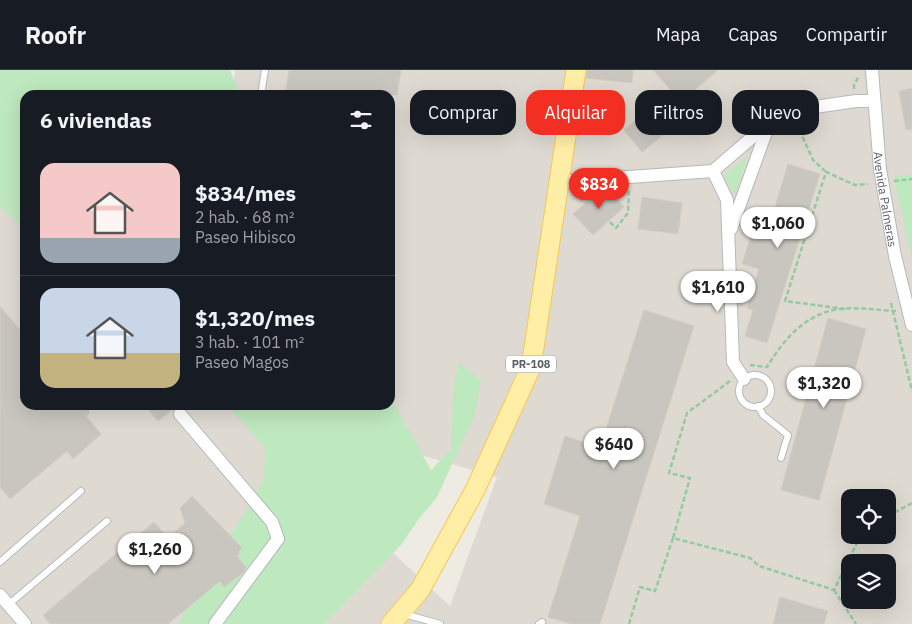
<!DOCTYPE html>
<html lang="es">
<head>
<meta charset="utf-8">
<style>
	:root { --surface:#171b24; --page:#20242c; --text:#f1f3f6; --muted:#9ea1a6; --line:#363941; --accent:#f32f23 }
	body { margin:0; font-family:"IBM Plex Sans",sans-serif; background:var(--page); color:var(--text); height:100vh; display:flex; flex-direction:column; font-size:19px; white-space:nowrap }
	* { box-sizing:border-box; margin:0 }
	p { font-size:16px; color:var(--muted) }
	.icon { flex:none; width:28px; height:28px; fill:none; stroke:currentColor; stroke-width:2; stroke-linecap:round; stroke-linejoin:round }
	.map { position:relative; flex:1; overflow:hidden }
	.drawer { position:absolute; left:20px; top:20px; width:375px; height:320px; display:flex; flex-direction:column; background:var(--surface); border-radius:15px; box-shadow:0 5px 20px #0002 }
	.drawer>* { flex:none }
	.top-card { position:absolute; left:410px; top:20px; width:426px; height:45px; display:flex; gap:10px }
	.controls { position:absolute; left:841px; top:419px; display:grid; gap:10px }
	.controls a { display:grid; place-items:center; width:55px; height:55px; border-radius:10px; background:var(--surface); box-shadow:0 5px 20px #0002; font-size:25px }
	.price { position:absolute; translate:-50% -42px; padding:0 11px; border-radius:18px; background:#fff; color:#222; font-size:16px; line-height:32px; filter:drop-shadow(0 1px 2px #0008) }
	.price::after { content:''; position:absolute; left:50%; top:30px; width:15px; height:11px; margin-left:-8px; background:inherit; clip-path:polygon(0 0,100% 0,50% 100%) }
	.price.active { background:var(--accent); color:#fff }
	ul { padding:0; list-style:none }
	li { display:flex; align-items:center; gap:15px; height:125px; padding:0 20px }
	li+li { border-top:1px solid var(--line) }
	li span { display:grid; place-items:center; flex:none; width:140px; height:100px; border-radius:15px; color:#555 }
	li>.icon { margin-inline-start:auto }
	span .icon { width:60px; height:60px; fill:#fffc; stroke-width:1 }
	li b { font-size:21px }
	h2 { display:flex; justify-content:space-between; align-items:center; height:60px; padding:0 20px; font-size:21px }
	.tag { padding:0 18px; border-radius:15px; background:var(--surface); box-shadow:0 5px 20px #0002; font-size:18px; line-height:45px }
	.tag.active { background:var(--accent); color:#fff }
	header { display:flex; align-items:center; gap:30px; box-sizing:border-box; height:70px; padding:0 25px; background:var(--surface); border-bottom:1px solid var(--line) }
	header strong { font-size:24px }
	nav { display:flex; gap:28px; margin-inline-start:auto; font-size:18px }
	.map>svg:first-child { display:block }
</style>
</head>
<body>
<header>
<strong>Roofr</strong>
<nav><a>Mapa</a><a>Capas</a><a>Compartir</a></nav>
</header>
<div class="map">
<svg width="912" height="554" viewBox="0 0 912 554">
	<rect width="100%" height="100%" fill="#eeebe2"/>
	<!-- education -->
	<path fill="#dedad1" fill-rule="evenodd" d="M 235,0 L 912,0 L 912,554 L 0,554 L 0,116 L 25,139 L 25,335 L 234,335 L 450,536 L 497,407 L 348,364 L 390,335 L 390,25 L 232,25 ZM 850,428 L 888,428 L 888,465 L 850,465 ZM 850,492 L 888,492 L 888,530 L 850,530 Z"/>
	<!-- green -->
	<path fill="#bee8bd" d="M 0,0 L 230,0 L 240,25 L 25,25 L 25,159 L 0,136 Z
		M 748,85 L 735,126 L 724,105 Z
		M 912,104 L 912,190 L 894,107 Z
		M 459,292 L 481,311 L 475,344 L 437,427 L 418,450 L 401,475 L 324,554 L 180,554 L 183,543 L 217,486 L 250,435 L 264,408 L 265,378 L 227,335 L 390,335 L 390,326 L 431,400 L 451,379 L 453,321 Z"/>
	<!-- building -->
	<path fill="#c9c6bf" stroke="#d3cdc0" d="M 289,0 L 401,0 L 397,25 L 285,25 Z
		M 587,0 L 633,0 L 632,13 L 586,8 Z
		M 653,0 L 718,0 L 681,32 Z
		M 912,18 L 912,59 L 906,60 L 899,21 Z
		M 646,42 L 664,64 L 642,82 L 624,60 Z
		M 788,94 L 820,104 L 767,273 L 745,266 L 753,240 L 747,238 L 759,199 L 742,194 L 752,162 L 766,167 Z
		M 603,117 L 606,117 L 624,137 L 593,165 L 573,144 Z
		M 642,127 L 682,133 L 678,164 L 638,159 Z
		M 0,236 L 25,266 L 25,335 L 84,335 L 90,343 L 86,346 L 101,364 L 73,389 L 67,381 L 10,429 L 0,417 Z
		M 644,240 L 694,256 L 600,554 L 571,554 L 548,547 L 580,446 L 544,434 L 565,366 L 600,378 Z
		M 828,248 L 866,259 L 819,430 L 781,420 Z
		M 144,335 L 178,335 L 158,351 Z
		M 192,426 L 242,478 L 238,482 L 240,483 L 237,486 L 246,498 L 243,503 L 224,517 L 220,511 L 168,554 L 50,554 L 43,545 L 154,452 L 168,468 L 185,453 L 180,438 Z
		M 780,527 L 828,541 L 824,554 L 773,554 Z"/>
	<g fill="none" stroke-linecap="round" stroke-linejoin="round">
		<!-- service casing -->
		<g stroke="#b5b9bd" stroke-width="8">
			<path id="service" d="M 261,25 L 265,0
				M739 321a16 16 0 1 1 32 0a16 16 0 1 1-32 0Z
				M 758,336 L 763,345 L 788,365 L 781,388
				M 0,492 L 81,421
				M 8,535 L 107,451
				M 404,544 L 440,554
				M 539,554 L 542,552"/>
		</g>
		<!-- minor casing -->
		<g stroke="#b5b9bd" stroke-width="14">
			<g id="minor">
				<path id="s1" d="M 872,0 L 880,99 L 895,186 L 912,255"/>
				<path d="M 713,101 L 727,130 L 733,292 L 744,309"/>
				<path d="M 559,112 L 713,101 L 756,64 L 766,62 L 787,45 L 801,39 L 856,31 L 874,31"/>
				<path d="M 731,159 L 766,62"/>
				<path d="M 180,344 L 272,452 L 278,469 L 215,554"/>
				<path d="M 0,525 L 25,554"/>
			</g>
		</g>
		<!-- primary casing -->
		<g stroke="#f9c650" stroke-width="21">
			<path id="primary" d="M 391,554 L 420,520 L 475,420 L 531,297 L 576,0"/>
		</g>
		<!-- path -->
		<path stroke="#95c9a3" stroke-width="2.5" stroke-dasharray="5 2.5" stroke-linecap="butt" d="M 854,19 L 854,15 L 859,6
			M 794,56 L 798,57 L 813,90 L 825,101
			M 894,111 L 912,109
			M 610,152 L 616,158 L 628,143 L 629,119
			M 891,233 L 912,321
			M 845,239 L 785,231 L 826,102 L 855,115 L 868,114
			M 750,295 L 767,297 C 781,274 799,251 826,242 C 847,235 874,240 896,241
			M 730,311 L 687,343 L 669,403 L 690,408 L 673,468 L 750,488 L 759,496 L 834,520 L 857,473 L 866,465
			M 888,446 L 912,433
			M 834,520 L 856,554
			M 629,554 L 640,517 L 655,521 L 673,468"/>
		<!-- service -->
		<use href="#service" stroke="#fff" stroke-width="6"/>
		<!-- minor -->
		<use href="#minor" stroke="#fff" stroke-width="12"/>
		<!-- primary -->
		<use href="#primary" stroke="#ffefa6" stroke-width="19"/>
	</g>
	<g text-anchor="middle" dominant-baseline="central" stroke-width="4" stroke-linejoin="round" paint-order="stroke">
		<!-- shield labels -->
		<rect fill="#fff" stroke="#8c8f92" stroke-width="1" x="506" y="285.5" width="50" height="17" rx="4"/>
		<g font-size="11" font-weight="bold" fill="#5a5f64">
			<text x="531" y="294">PR-108</text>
		</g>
		<!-- street labels -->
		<g font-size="12" fill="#5a5f64" stroke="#fff">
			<text stroke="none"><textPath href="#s1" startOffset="130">Avenida Palmeras</textPath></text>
		</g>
	</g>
</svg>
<div class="controls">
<a><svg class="icon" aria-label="locate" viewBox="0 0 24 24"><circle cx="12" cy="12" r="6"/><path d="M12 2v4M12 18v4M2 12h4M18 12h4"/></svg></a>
<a><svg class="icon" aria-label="layers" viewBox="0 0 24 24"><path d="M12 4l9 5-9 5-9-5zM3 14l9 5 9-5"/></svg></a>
</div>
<b class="price active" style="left:599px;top:140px">$834</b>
<b class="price" style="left:778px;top:179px">$1,060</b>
<b class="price" style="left:718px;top:243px">$1,610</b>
<b class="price" style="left:824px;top:339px">$1,320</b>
<b class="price" style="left:614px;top:400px">$640</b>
<b class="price" style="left:155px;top:505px">$1,260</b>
<div class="top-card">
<a class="tag">Comprar</a>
<a class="tag active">Alquilar</a>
<a class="tag">Filtros</a>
<a class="tag">Nuevo</a>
</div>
<section class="drawer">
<h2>6 viviendas<svg class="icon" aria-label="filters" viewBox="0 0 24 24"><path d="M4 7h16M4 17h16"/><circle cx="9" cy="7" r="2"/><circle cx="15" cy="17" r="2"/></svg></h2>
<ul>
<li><span style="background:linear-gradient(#f6c9c9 75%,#9aa5b1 0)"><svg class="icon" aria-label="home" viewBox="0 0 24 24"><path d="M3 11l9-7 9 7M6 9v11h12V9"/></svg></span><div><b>$834/mes</b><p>2 hab. · 68 m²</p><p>Paseo Hibisco</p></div></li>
<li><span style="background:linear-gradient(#c9d6e8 65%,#c2b280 0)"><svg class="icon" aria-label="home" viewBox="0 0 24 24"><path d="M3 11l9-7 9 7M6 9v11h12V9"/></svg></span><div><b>$1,320/mes</b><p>3 hab. · 101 m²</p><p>Paseo Magos</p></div></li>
</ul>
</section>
</div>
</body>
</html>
